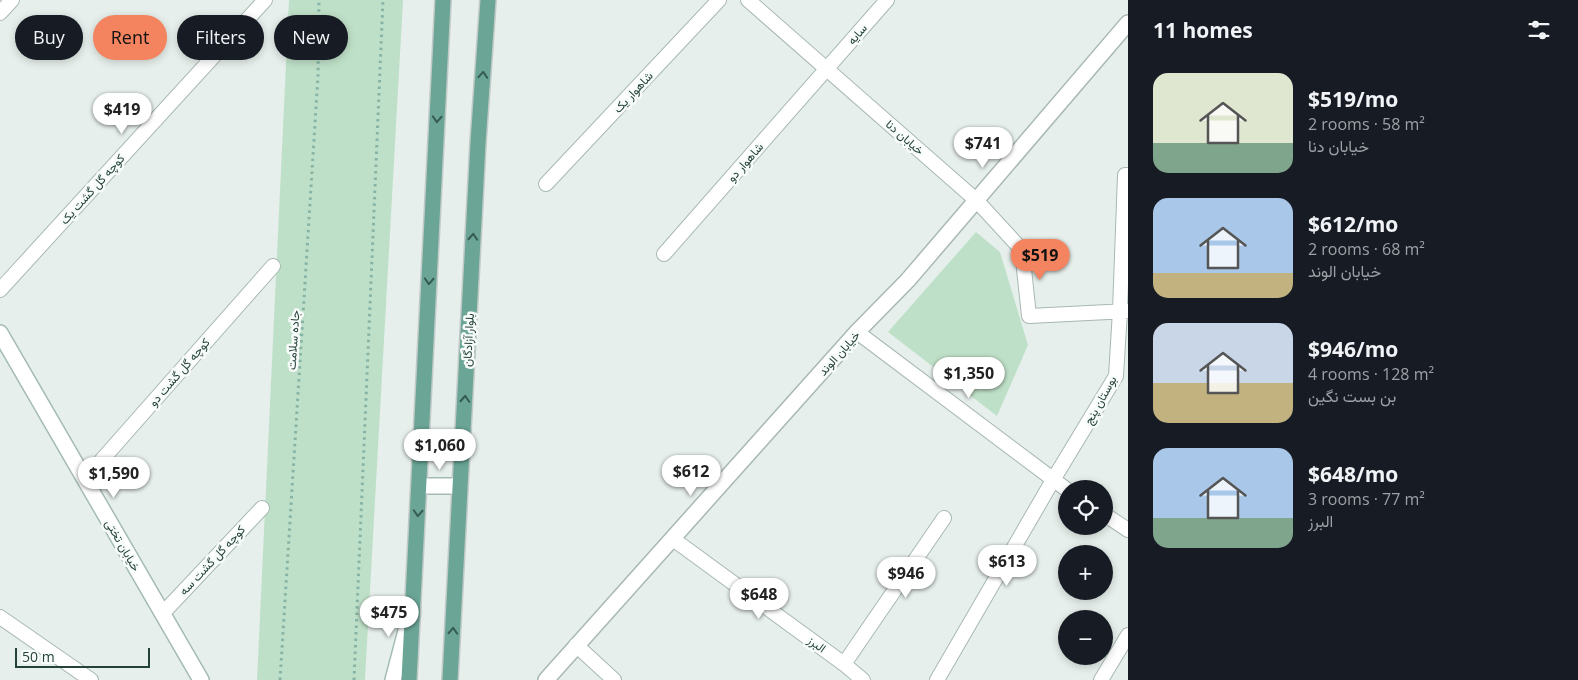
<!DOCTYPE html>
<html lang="en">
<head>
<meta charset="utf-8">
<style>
	:root { --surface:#171b24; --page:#20242c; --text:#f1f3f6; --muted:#9ea1a6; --accent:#f4845f }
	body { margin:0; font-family:"Open Sans",Vazirmatn,sans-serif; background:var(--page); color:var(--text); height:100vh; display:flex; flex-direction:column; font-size:19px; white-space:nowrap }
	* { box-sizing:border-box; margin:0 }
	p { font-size:16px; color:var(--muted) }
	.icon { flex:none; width:28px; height:28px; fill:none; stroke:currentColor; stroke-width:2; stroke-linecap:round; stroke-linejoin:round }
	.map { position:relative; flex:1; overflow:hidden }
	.panel { display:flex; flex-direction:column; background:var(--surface); width:450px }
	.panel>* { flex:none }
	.top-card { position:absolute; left:15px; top:15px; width:475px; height:45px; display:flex; gap:10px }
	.buttons { position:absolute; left:1058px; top:480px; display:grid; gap:10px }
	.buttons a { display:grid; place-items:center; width:55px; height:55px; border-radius:50%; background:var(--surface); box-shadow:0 2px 8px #0003; font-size:25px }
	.scale { position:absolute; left:15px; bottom:12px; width:135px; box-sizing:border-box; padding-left:5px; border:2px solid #24423a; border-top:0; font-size:14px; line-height:18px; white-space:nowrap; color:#24423a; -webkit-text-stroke:4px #f7fbf9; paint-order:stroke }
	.price { position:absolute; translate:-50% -42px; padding:0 11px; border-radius:18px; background:#fff; color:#222; font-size:16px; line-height:32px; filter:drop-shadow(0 1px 2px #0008) }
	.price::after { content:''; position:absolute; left:50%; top:30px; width:15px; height:11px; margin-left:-8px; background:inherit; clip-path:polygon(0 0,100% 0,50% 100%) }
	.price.active { background:var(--accent); color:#111 }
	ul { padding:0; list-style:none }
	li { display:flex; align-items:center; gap:15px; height:125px; padding:0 25px }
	li span { display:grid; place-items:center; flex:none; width:140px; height:100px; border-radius:15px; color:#555 }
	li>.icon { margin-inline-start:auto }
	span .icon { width:60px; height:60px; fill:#fffc; stroke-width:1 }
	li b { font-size:21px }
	h2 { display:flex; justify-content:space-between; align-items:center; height:60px; padding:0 25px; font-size:21px }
	.pill { padding:0 18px; border-radius:22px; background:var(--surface); box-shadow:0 2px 8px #0003; font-size:18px; line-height:45px }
	.pill.active { background:var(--accent); color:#111 }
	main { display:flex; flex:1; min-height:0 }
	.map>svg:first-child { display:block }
</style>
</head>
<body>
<main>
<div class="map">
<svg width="1128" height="680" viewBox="0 0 1128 680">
	<rect width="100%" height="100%" fill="#e6efeb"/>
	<!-- green -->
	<path fill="#bfe0c8" d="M 289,0 L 403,0 L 365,680 L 257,680 Z
		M 976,232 L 1000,252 L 1028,345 L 997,416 L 888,332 Z"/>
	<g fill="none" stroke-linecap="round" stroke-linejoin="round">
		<!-- minor casing -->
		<g stroke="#a8b8b2" stroke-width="16">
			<path id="minor" d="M 748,0 L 976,200 L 1022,250 L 1029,316 L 1128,311
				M 0,13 L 12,0
				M 546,184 L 719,0
				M 664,254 L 887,0
				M 0,290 L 265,0
				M 857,332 L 1066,489
				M 85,479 L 273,266
				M 1104,514 L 1128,530
				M 673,539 L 844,664 L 863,680
				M 163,613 L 262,508
				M 0,617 L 91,680
				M 576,645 L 614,680
				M 844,664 L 944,518
				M 937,680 L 1053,480 L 1116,376 L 1120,311 L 1125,175 L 1128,175
				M 1101,680 L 1128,635"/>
		</g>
		<!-- tertiary casing -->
		<g stroke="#a8b8b2" stroke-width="18">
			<path id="tertiary" d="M 546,680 L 857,332 L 908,280 L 1128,23"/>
		</g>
		<!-- secondary casing -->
		<g stroke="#a4bbb3" stroke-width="18">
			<path id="secondary" d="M 0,333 L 201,680
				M 419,486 L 460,486
				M 393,680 L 408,623"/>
		</g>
		<!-- primary casing -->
		<g stroke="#c2cac8" stroke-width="18">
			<path id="primary" d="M 409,680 L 443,0
				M 450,680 L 478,143 L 488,0"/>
		</g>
		<!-- path -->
		<path stroke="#86b3a5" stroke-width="3" stroke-dasharray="2.5 4" stroke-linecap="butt" d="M 280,680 L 318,76 L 319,0
			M 354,680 L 383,0"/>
		<!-- minor -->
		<use href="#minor" stroke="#fff" stroke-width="14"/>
		<!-- tertiary -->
		<use href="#tertiary" stroke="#fff" stroke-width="15"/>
		<!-- secondary -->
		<use href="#secondary" stroke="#fff" stroke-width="15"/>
		<!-- primary -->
		<use href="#primary" stroke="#6aa596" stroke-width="15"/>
	</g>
	<!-- one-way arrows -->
	<defs><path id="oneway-chevron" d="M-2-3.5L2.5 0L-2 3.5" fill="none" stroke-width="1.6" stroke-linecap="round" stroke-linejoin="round" transform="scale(1.25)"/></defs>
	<g stroke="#365b51">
		<use href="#oneway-chevron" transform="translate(483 75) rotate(-86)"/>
		<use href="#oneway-chevron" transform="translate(437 119) rotate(93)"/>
		<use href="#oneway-chevron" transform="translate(473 237) rotate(-87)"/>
		<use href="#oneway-chevron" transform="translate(429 281) rotate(93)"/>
		<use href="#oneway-chevron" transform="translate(465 399) rotate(-87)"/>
		<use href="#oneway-chevron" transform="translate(418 513) rotate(93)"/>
		<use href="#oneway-chevron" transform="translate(453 631) rotate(-87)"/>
	</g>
	<g text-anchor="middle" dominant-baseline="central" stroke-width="5" stroke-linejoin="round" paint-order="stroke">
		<!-- street labels -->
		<g font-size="12" fill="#24423a" stroke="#f7fbf9">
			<text transform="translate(857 34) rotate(-49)">سایه</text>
			<text transform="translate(633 92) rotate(-47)">شاهوار یک</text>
			<text transform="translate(905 137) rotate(41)">خیابان دنا</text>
			<text transform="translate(745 162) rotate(-49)">شاهوار دو</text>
			<text transform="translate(92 189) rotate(-48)">کوچه گل گشت یک</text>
			<text transform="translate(293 340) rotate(-86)">جاده سلامت</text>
			<text transform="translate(468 340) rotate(-87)">بلوار آزادگان</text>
			<text transform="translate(839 353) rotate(-48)">خیابان الوند</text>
			<text transform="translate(179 372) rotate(-49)">کوچه گل گشت دو</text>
			<text transform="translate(1100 400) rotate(-61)">بوستان پنج</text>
			<text transform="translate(123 545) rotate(60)">خیابان تختی</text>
			<text transform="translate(212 560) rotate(-47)">کوچه گل گشت سه</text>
			<text transform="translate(817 644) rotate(36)">البرز</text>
		</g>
	</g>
</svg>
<div class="buttons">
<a><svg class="icon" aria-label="locate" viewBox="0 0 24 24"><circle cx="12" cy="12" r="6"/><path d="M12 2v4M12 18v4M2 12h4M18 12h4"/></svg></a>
<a>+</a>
<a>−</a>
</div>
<div class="scale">50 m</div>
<b class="price" style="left:122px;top:135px">$419</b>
<b class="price" style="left:983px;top:169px">$741</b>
<b class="price active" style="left:1040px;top:281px">$519</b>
<b class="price" style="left:969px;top:399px">$1,350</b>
<b class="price" style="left:440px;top:471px">$1,060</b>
<b class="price" style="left:691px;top:497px">$612</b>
<b class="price" style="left:114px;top:499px">$1,590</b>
<b class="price" style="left:1007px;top:587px">$613</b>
<b class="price" style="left:906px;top:599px">$946</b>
<b class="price" style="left:759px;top:620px">$648</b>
<b class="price" style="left:389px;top:638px">$475</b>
<div class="top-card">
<a class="pill">Buy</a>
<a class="pill active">Rent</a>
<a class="pill">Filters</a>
<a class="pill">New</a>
</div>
</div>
<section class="panel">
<h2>11 homes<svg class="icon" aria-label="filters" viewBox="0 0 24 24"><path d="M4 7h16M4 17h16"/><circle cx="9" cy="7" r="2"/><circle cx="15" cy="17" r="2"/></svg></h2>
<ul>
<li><span style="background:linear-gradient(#dfe7d0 70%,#7fa58c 0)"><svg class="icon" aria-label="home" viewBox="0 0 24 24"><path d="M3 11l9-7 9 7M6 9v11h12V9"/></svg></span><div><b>$519/mo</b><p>2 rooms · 58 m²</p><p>خیابان دنا</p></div></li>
<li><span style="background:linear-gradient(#a9c7e8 75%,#c2b280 0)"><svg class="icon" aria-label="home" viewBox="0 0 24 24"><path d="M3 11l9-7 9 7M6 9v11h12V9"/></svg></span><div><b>$612/mo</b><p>2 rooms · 68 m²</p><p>خیابان الوند</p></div></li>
<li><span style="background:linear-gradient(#c9d6e8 60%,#c2b280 0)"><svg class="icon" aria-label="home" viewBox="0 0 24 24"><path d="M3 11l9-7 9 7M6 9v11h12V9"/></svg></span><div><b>$946/mo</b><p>4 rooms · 128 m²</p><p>بن بست نگین</p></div></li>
<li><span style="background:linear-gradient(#a9c7e8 70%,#7fa58c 0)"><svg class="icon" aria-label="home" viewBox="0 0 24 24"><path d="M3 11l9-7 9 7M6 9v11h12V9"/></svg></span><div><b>$648/mo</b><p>3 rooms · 77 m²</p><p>البرز</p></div></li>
</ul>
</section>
</main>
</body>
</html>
